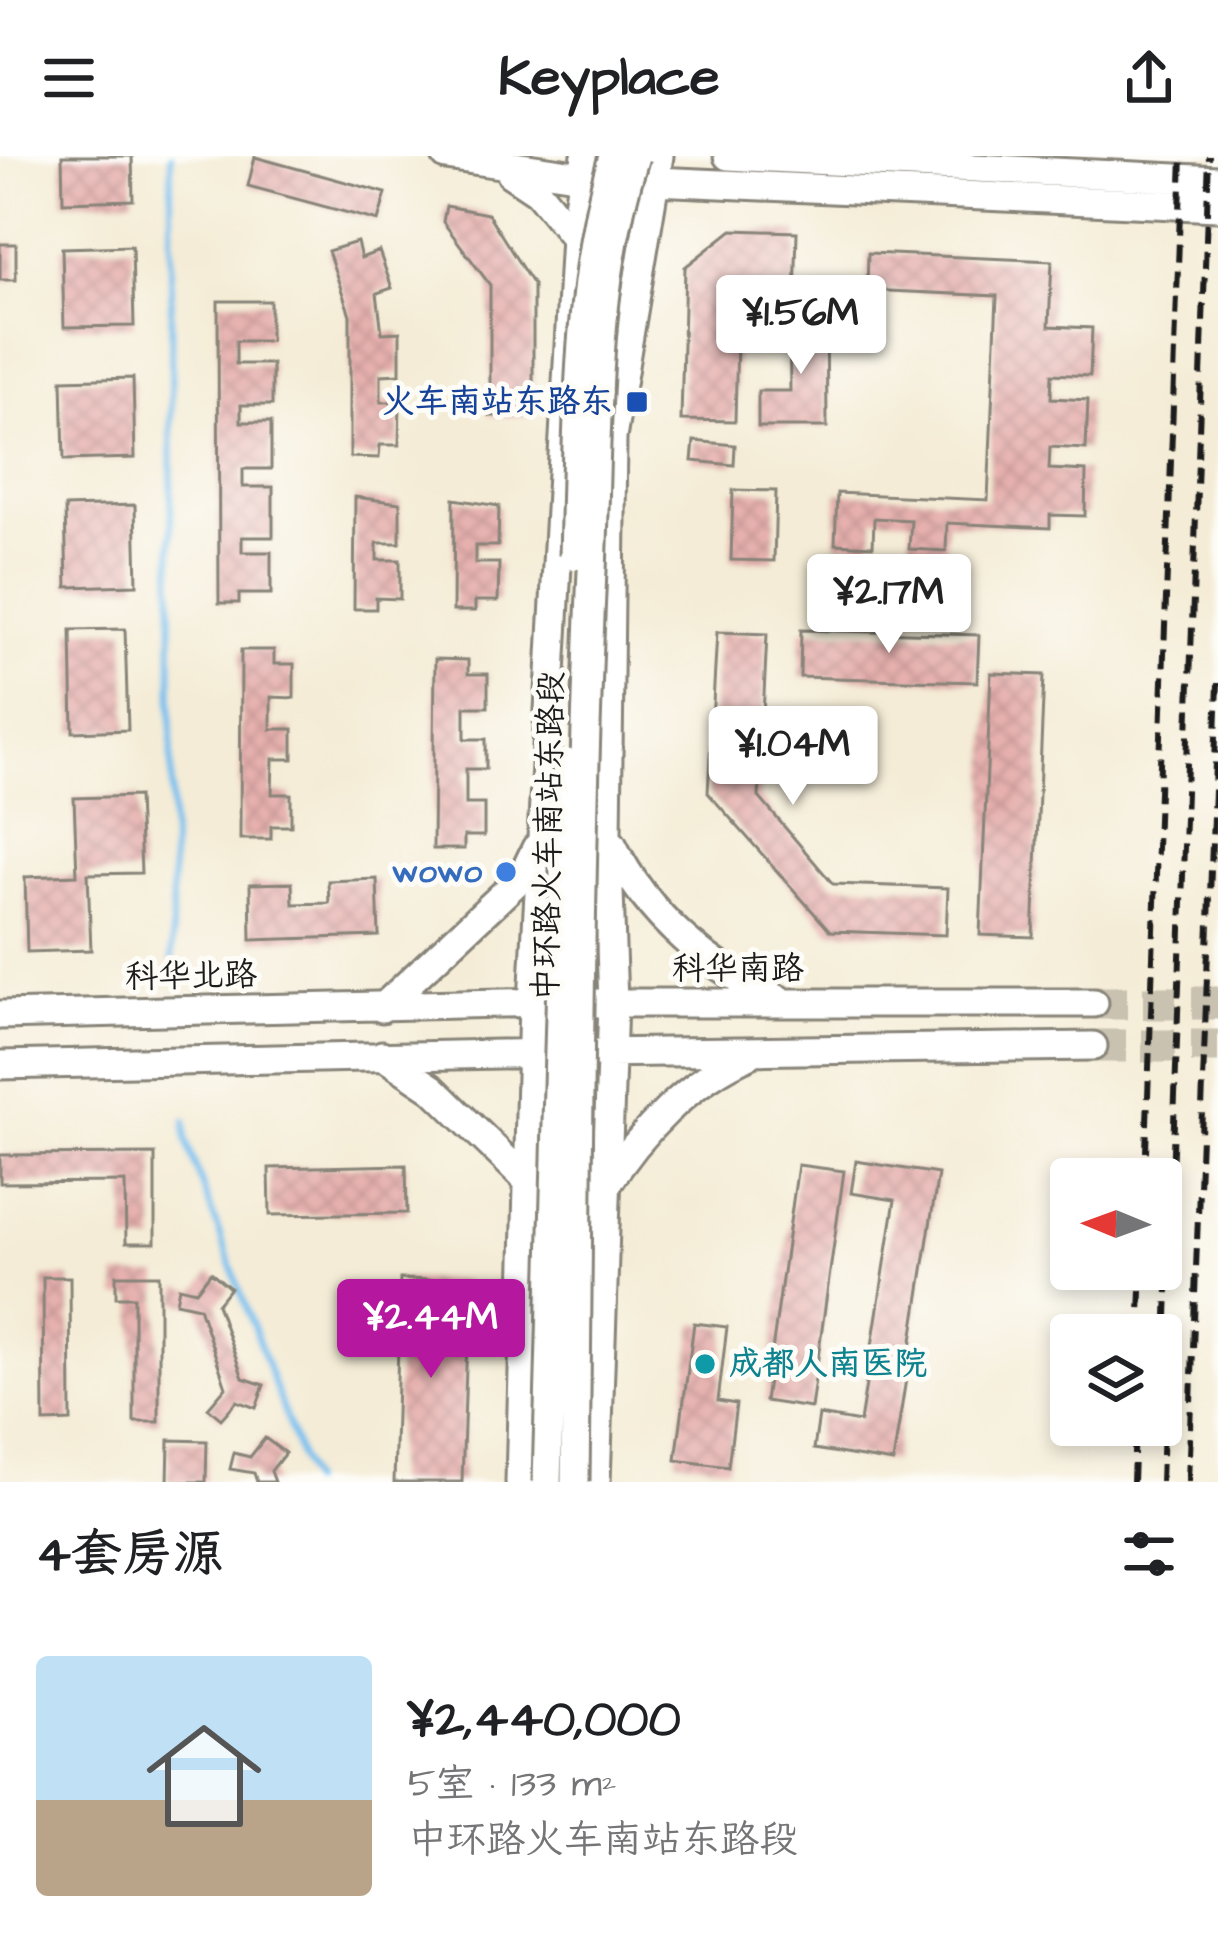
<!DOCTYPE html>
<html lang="zh">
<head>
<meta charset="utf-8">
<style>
	:root { --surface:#fff; --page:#f2f2f2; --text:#202124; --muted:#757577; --accent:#b5179e }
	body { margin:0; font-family:"Architects Daughter","LXGW WenKai TC",sans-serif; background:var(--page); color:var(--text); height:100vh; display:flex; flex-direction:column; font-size:45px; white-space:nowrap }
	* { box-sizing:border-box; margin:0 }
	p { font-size:39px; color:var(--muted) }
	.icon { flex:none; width:66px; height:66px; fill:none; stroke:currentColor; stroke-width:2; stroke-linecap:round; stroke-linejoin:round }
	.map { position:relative; height:1326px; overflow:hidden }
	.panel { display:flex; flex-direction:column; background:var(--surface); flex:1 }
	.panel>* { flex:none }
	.needle { width:78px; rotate:271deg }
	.controls { position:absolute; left:1050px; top:1002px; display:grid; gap:24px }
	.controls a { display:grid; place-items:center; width:132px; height:132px; border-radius:12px; background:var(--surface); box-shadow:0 6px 18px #0003; font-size:60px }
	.price { position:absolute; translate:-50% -102px; padding:0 27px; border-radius:12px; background:#fff; color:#222; font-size:39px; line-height:78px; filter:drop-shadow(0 3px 6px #0008) }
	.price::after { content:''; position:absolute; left:50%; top:72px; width:36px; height:27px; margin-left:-18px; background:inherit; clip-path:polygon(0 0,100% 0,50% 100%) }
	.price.on { background:var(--accent); color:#fff }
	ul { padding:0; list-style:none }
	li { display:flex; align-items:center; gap:36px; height:300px; padding:0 36px }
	li span { display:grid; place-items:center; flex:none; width:336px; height:240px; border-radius:12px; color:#555 }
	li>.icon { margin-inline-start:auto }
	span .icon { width:144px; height:144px; fill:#fffc; stroke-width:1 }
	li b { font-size:51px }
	h2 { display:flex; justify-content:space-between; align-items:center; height:144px; padding:0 36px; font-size:51px }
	header { display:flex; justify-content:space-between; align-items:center; height:156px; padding:0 36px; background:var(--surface); font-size:54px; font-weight:800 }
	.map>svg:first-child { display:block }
</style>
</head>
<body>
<header><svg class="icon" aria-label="menu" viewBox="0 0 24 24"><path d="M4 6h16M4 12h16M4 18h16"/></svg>Keyplace<svg class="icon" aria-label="share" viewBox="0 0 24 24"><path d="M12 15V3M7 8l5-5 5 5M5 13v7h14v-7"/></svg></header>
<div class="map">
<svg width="1218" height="1326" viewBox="0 0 1218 1326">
	<defs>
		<pattern id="building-cross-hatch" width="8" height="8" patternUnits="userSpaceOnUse" patternTransform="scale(3)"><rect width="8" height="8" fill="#e6b0ae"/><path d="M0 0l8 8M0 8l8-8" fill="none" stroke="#c59795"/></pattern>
	</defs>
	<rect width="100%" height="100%" fill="#fdfcf7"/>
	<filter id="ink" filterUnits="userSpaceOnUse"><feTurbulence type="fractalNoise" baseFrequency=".00833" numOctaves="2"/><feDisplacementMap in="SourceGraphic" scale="24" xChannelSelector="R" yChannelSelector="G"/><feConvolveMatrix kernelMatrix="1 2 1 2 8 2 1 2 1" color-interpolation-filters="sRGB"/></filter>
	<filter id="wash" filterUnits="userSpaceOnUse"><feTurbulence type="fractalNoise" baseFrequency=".004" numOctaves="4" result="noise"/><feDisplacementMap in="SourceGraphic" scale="48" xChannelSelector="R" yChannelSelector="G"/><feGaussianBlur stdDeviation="2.7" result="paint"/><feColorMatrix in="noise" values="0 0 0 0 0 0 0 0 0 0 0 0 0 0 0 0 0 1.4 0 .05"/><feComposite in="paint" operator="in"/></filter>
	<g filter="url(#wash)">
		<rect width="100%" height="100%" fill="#f4ecd6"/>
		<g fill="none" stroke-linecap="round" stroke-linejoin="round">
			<!-- stream -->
			<path stroke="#77c0ef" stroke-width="6" d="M 171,0 L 172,803
				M 185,965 L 186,984 L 309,1326"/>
		</g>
		<g id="blocks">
			<!-- building -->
			<path fill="url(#building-cross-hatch)" d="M 62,0 L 132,0 L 133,44 L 63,46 Z
				M 255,1 L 386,37 L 378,65 L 248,30 Z
				M 446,50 L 488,58 L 533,129 L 533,260 L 490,260 L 490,129 L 443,66 Z
				M 732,74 L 797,76 L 795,143 L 738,142 L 735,265 L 681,264 L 685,111 Z
				M 357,86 L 361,102 L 379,95 L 392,132 L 377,137 L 382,177 L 400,176 L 400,218 L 381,219 L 381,246 L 400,246 L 399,289 L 380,289 L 379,302 L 350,301 L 350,159 L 328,95 Z
				M 0,88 L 16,88 L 16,124 L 0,124 Z
				M 132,90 L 134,170 L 64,171 L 62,92 Z
				M 868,97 L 1052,105 L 1049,170 L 1092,172 L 1090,220 L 1052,218 L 1051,242 L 1088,244 L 1086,293 L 1050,291 L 1049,313 L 1086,315 L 1085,360 L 1050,359 L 1050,372 L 947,367 L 946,395 L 909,393 L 911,364 L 874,362 L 873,390 L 835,388 L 837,337 L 988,344 L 997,140 L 867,134 Z
				M 218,145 L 270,145 L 270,185 L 236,185 L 236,208 L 272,208 L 272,249 L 241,249 L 241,266 L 271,266 L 271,313 L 243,313 L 243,331 L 273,331 L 273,381 L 242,381 L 242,396 L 271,396 L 271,438 L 239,438 L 239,447 L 219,447 Z
				M 826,154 L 827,271 L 758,271 L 758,235 L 790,235 L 789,155 Z
				M 133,222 L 135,302 L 64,304 L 62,224 Z
				M 694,285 L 735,289 L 734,309 L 692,305 Z
				M 733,334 L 776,335 L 774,405 L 731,404 Z
				M 355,341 L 400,347 L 400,387 L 377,387 L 377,404 L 400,404 L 400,443 L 376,442 L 376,453 L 354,453 Z
				M 454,343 L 499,350 L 498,390 L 475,390 L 475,407 L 499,407 L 498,445 L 475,445 L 475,455 L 453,455 Z
				M 135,349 L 137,429 L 67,431 L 65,351 Z
				M 125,473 L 128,574 L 73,576 L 71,474 Z
				M 801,474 L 979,479 L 977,526 L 800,521 Z
				M 717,476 L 767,478 L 759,641 L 833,728 L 948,732 L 946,779 L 830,775 L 708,637 Z
				M 241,494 L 274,494 L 274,508 L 294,508 L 294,542 L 271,541 L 271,573 L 293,573 L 293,603 L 273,603 L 272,638 L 291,638 L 291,670 L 271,670 L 271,683 L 240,683 Z
				M 435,503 L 468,504 L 468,518 L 488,518 L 488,551 L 465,551 L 465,583 L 486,583 L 486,613 L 466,613 L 466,648 L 484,648 L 484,680 L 464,680 L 464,693 L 433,693 Z
				M 991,517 L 1044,519 L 1033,781 L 980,779 Z
				M 138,640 L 141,717 L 88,718 L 91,794 L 27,796 L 25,721 L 77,719 L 74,642 Z
				M 377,723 L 379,780 L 251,784 L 250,728 L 292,727 L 293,748 L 329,747 L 328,725 Z
				M 155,998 L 155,1087 L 126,1087 L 125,1026 L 0,1027 L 0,999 Z
				M 856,1005 L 938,1018 L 893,1306 L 814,1293 L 819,1259 L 860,1266 L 895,1044 L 851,1037 Z
				M 406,1009 L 407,1057 L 270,1059 L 269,1012 Z
				M 798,1009 L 844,1015 L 811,1252 L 765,1245 Z
				M 211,1116 L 230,1132 L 217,1148 L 243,1222 L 264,1229 L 256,1252 L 237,1245 L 221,1263 L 208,1252 L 226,1231 L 199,1151 L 176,1146 L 179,1131 L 196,1135 Z
				M 116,1119 L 159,1119 L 159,1266 L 134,1266 L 134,1141 L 116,1141 Z
				M 43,1121 L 70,1121 L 71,1265 L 44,1266 Z
				M 400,1123 L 469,1125 L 462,1326 L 394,1326 Z
				M 694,1167 L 727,1171 L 718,1245 L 736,1248 L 728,1311 L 676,1304 Z
				M 265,1282 L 285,1297 L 271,1315 L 275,1326 L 257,1326 L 254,1317 L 230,1313 L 234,1297 L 250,1301 Z
				M 169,1284 L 207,1285 L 206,1326 L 168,1326 Z"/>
		</g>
	</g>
	<g filter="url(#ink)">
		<use href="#blocks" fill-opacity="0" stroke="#888479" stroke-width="3"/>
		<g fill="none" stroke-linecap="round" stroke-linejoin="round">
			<!-- highway-tunnel -->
			<path stroke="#c9c2b1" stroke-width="33" stroke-dasharray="33 16" stroke-linecap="butt" d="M 1094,847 L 1218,847
				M 1093,890 L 1218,890"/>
			<!-- major casing -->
			<g stroke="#888479" stroke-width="33">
				<path id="major" d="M 446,0 L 596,22
					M 728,0 L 1218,24
					M 511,18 L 538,36 L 575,82
					M 634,24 L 1218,51
					M 612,688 C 647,761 710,813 782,845
					M 598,847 L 1094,847
					M 382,852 L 522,721 L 536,692
					M 0,859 L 548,846
					M 593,897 L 1093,890
					M 382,899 L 433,933 L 532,1029
					M 0,909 L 549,897
					M 605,1032 C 639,977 690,924 750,898
					M 520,1326 L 533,846 L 576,62 L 586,0
					M 596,1326 L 613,847 L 607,679 L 612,282 L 659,0"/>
			</g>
			<!-- major -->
			<use href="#major" stroke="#fff" stroke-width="27"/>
			<!-- rail -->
			<path stroke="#1c1c1c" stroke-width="6" stroke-dasharray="18 9" stroke-linecap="butt" d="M 1145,1023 L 1182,0
				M 1139,1179 L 1142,1113
				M 1133,1326 L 1135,1269
				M 1161,1326 L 1209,0
				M 1188,1326 L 1218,527"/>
			<!-- major-bridge casing -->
			<g stroke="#888479" stroke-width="33" stroke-linecap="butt">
				<path id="major-bridge" d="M 574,400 C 578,267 576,130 613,0
					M 547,1326 L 567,607
					M 575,1326 C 579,1023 578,718 592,415 C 598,278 592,132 635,0"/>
			</g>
			<!-- major-bridge -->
			<use href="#major-bridge" stroke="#fff" stroke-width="27"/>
		</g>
	</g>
	<!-- markers -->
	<rect fill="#1a4fb4" stroke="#fdfcf7" stroke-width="4.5" x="625" y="234" width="24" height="24" rx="6"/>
	<circle fill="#3f7fe0" stroke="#fdfcf7" stroke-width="4.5" cx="506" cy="716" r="12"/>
	<circle fill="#0f9aa8" stroke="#fdfcf7" stroke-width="4.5" cx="705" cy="1208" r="12"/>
	<g text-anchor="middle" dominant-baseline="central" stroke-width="10" stroke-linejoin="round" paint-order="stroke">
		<!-- transit labels -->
		<g font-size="33" font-weight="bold" fill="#164399" stroke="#fdfcf7" text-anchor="end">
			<text x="613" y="246">火车南站东路东</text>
		</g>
		<!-- street labels -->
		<g font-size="33" fill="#1c1c1c" stroke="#fdfcf7">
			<text transform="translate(549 680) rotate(-89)">中环路火车南站东路段</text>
			<text x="738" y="813">科华南路</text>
			<text transform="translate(191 820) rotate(-1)">科华北路</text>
		</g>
		<!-- shop labels -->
		<g font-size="33" font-weight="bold" fill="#366cbe" stroke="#fdfcf7" text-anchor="end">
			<text x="482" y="716">wowo</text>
		</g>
		<!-- culture labels -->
		<g font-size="33" font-weight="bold" fill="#0d838f" stroke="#fdfcf7" text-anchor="start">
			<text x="729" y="1208">成都人南医院</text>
		</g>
	</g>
</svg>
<div class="controls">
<a><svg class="needle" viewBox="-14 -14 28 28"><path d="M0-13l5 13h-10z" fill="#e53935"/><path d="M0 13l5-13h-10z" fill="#757577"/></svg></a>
<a><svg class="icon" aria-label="layers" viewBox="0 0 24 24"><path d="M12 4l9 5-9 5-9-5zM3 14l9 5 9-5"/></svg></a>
</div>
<b class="price" style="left:801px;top:221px">¥1.56M</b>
<b class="price" style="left:889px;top:500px">¥2.17M</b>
<b class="price" style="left:793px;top:652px">¥1.04M</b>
<b class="price on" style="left:431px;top:1225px">¥2.44M</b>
</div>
<section class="panel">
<h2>4套房源<svg class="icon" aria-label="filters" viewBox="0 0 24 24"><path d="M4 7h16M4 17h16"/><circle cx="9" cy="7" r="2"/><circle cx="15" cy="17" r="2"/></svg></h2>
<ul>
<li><span style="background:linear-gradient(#bfe0f5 60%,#b9a48a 0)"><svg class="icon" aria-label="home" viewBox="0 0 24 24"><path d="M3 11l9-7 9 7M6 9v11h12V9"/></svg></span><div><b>¥2,440,000</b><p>5室 · 133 m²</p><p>中环路火车南站东路段</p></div></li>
</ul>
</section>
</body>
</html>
